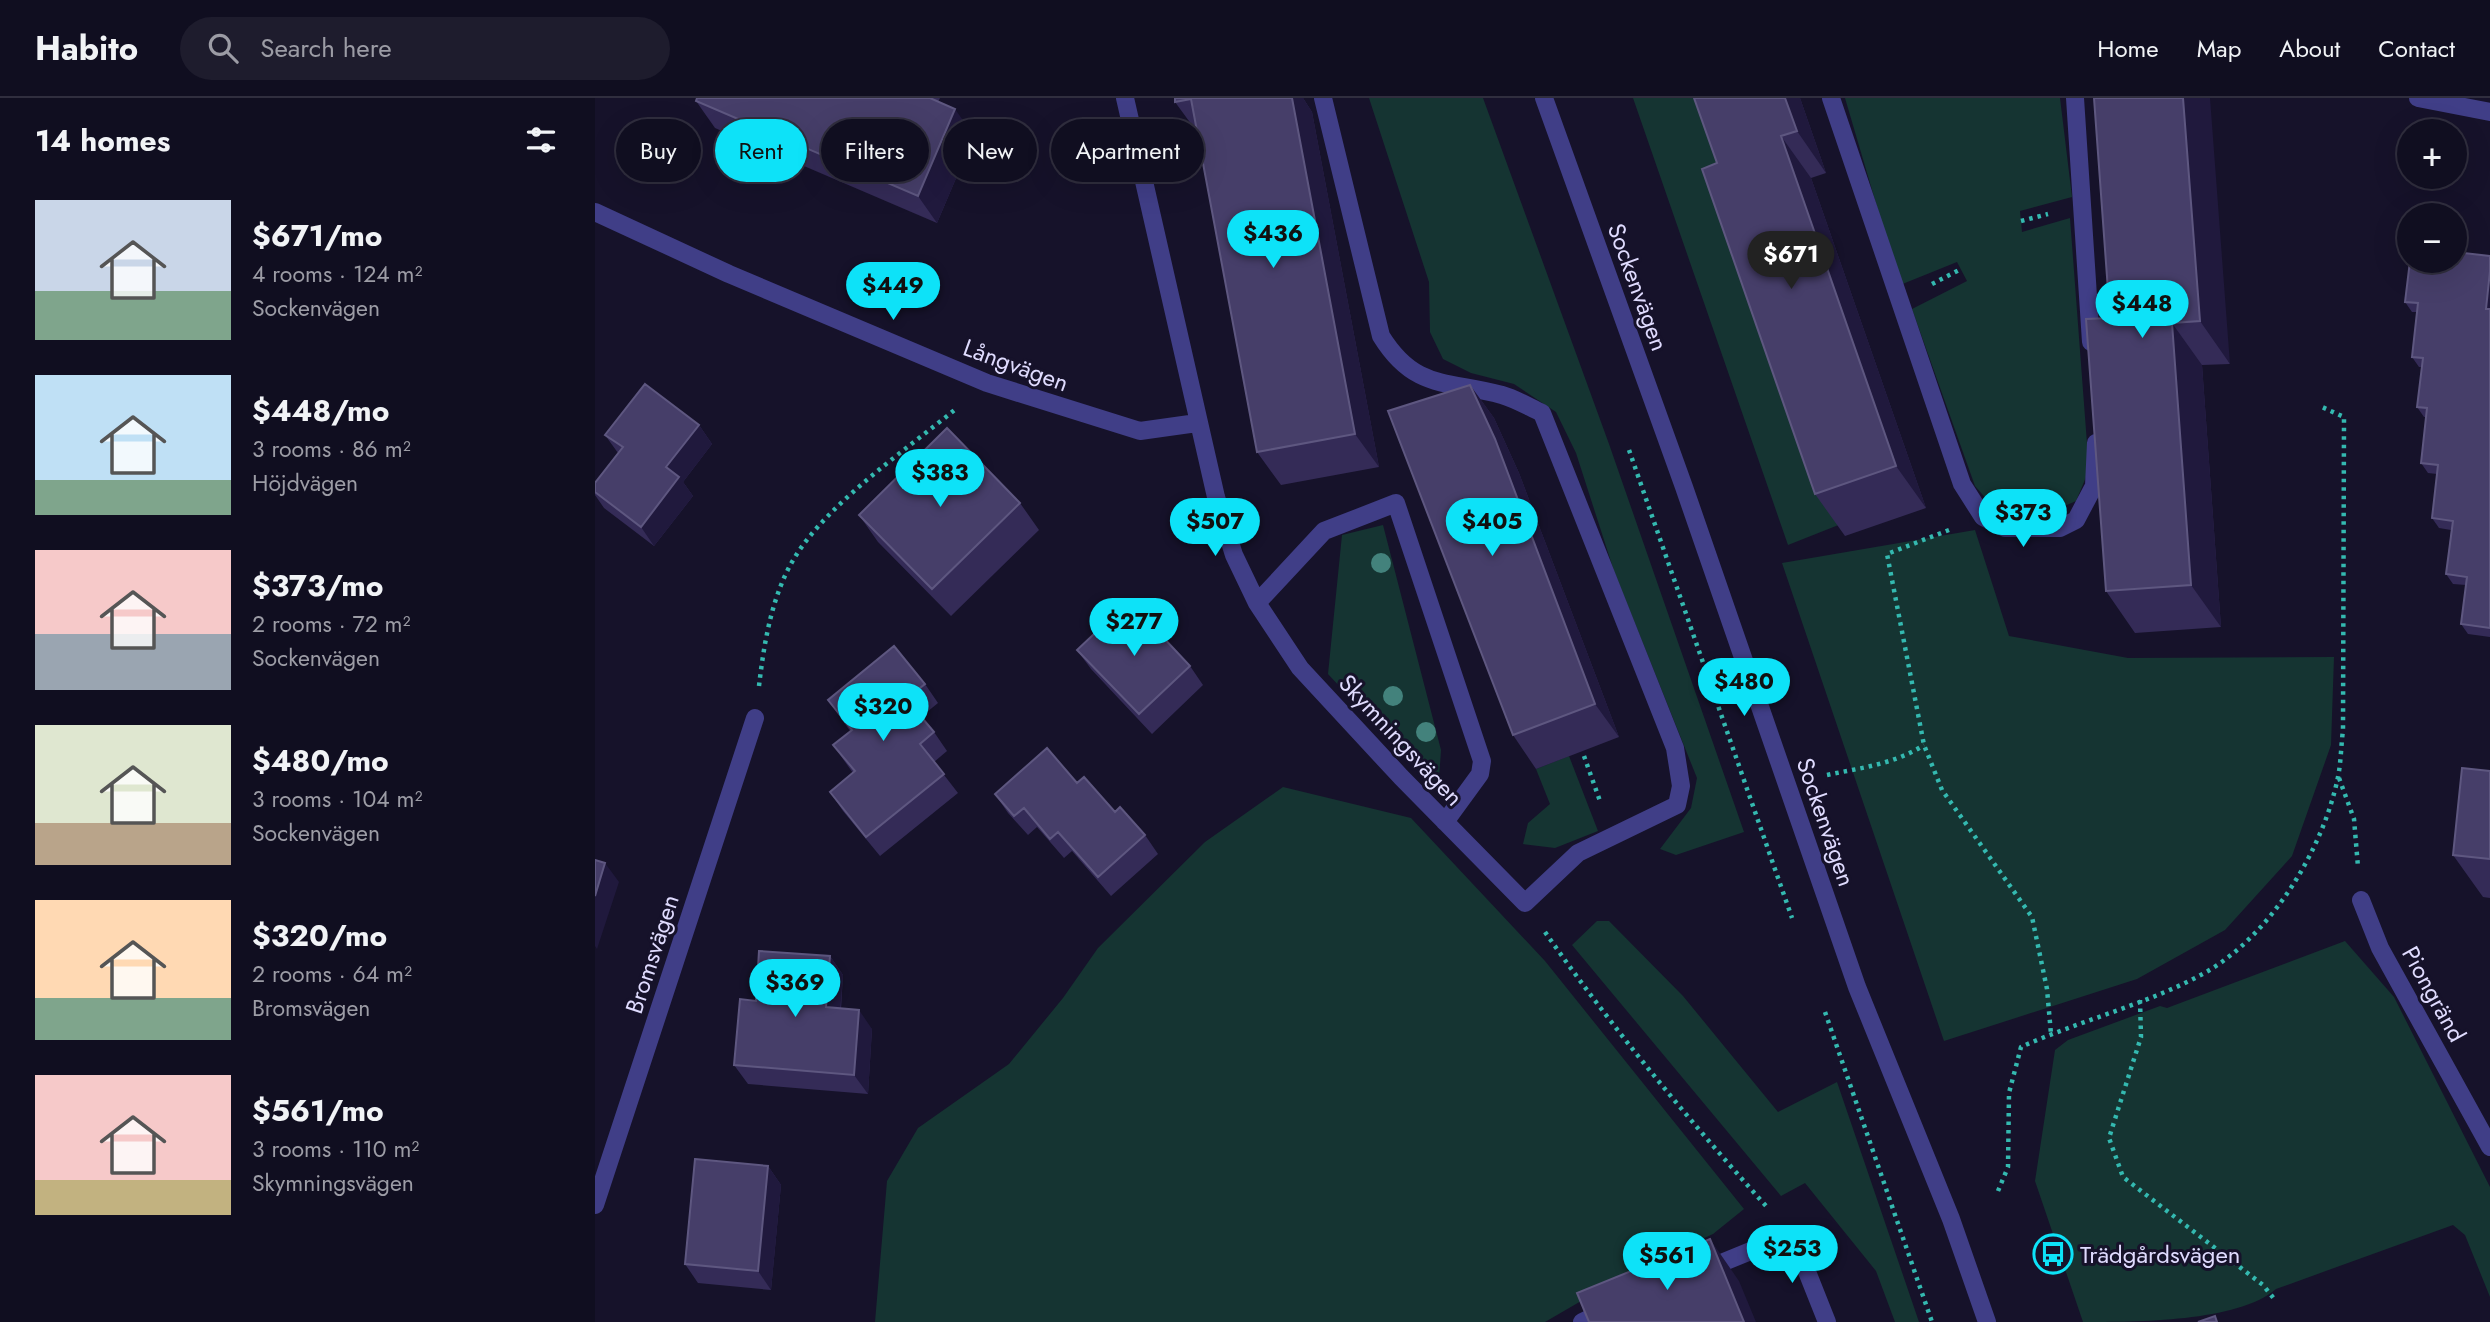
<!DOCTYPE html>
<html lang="en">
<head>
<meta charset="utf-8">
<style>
	:root { --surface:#100e20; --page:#1e1c2d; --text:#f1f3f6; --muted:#9c9ca5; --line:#302e3e; --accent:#0de2f8 }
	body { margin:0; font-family:Jost,sans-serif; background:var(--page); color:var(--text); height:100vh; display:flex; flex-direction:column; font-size:26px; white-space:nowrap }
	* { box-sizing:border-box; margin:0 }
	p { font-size:23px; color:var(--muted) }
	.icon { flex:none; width:38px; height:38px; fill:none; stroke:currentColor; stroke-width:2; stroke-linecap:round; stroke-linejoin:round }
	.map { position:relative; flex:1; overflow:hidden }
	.side { display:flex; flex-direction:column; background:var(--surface); width:595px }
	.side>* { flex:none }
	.banner { position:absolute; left:21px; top:21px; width:665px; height:63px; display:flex; gap:14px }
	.fabs { position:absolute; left:1802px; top:21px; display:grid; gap:14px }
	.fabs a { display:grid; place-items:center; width:70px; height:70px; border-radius:50%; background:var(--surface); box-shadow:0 7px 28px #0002,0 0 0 2px var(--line); font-size:35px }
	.price { position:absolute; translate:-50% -60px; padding:0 16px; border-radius:24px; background:var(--accent); color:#111; font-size:23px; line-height:46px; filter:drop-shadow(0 2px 4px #0008) }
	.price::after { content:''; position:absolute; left:50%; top:42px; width:21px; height:16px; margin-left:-10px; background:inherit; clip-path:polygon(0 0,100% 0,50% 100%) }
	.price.on { background:#222; color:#fff }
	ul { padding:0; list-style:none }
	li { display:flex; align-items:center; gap:21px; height:175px; padding:0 35px }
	li span { display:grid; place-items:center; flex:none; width:196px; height:140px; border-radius:0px; color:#555 }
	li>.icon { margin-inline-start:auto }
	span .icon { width:84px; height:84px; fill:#fffc; stroke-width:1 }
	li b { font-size:30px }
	h2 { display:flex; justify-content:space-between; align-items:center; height:84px; padding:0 35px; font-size:30px }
	.pill { padding:0 24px; border-radius:32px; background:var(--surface); box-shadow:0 7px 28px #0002,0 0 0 2px var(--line); font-size:24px; line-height:63px }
	.pill.on { background:var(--accent); color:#111 }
	header { display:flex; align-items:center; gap:42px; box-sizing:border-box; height:98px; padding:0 35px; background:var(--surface); border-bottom:2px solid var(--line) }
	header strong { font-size:33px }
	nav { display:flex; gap:38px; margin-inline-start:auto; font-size:24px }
	.search { width:490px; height:63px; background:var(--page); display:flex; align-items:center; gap:18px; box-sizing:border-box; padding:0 24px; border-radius:38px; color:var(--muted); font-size:26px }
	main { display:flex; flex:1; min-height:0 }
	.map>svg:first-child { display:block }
</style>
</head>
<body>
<header>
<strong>Habito</strong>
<div class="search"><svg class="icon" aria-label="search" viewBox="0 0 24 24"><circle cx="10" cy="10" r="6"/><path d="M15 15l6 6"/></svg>Search here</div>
<nav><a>Home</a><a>Map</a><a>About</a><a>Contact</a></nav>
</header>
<main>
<section class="side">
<h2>14 homes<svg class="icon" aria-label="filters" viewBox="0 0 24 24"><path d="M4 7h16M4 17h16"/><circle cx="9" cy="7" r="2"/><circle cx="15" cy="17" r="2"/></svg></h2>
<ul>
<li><span style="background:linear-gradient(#c9d6e8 65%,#7fa58c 0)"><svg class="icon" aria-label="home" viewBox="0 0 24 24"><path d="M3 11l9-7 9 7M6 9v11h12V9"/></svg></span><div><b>$671/mo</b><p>4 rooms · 124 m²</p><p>Sockenvägen</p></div></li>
<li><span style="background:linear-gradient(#bfe0f5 75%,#7fa58c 0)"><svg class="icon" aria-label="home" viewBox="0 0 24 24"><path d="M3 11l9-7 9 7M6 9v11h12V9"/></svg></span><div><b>$448/mo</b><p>3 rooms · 86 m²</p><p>Höjdvägen</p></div></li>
<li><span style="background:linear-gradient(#f6c9c9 60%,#9aa5b1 0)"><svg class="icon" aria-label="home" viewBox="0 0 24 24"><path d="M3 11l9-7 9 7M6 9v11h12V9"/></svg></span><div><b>$373/mo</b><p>2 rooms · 72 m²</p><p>Sockenvägen</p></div></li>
<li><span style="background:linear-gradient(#dfe7d0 70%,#b9a48a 0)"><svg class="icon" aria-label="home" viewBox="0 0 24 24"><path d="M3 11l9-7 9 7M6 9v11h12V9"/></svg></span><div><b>$480/mo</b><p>3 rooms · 104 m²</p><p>Sockenvägen</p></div></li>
<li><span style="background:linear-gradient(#ffd9b3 70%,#7fa58c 0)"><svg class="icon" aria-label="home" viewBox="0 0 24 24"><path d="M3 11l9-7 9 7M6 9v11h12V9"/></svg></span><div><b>$320/mo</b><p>2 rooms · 64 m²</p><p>Bromsvägen</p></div></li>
<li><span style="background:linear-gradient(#f6c9c9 75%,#c2b280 0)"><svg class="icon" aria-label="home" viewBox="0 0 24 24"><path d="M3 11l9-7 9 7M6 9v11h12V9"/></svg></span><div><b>$561/mo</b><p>3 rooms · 110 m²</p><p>Skymningsvägen</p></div></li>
</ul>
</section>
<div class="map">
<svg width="1895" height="1224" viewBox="0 0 1895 1224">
	<rect width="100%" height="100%" fill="#16122a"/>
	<!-- green -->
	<path fill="#153432" d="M 774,0 L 888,0 L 1014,346 L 1149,734 L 1081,757 L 1065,751 L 1096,710 L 1102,680 L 1019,473 L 981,355 L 961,314 L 919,286 L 876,275 L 848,261 L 835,234 L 834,184 Z
		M 1038,0 L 1114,0 L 1246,426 L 1193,447 Z
		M 1250,0 L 1465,0 L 1477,99 L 1425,113 L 1427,134 L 1475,120 L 1494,372 L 1481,403 L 1431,425 L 1400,411 L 1380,388 L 1317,211 L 1372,183 L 1362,164 L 1305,187 Z
		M 788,427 L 846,652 L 844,681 L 833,684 L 733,576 L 747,437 Z
		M 1380,432 L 1414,538 L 1533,560 L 1739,559 L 1736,647 L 1697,758 L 1630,832 L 1542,881 L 1349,943 L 1187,465 Z
		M 974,658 L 1003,733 L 960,750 L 928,746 L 933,725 L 955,706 L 941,671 Z
		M 688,689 L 816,720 L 950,863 L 1149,1111 L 1118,1136 L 1043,1170 L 950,1224 L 280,1224 L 292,1083 L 323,1030 L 414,966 L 468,900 L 503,850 L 610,744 Z
		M 1002,823 L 1014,823 L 1088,898 L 1183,1014 L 1242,984 L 1324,1224 L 1300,1224 L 1281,1173 L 1210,1085 L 1186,1098 L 977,847 Z
		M 1750,843 L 1799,899 L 1895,1089 L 1895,1199 L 1870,1137 L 1858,1127 L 1681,1191 C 1643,1224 1541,1224 1488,1224 L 1440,1083 L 1460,952 L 1473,942 L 1565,908 L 1572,910 Z"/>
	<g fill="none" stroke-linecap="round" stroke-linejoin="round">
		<!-- path -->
		<path stroke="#34b9b0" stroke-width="4.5" stroke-dasharray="3.5 5" stroke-linecap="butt" d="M 1426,123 L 1453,116
			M 1337,186 L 1366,171
			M 1034,352 L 1197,820
			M 1354,432 L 1292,456 L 1329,647 L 1347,692 L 1437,819 L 1452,891 L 1456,936
			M 164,588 C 169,545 177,496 200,459 C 233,405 312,351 362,310
			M 989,658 L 1006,706
			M 1232,677 C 1265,670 1300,666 1329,647
			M 1744,680 L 1759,721 L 1763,769
			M 950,834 C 1017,930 1093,1021 1171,1108
			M 1545,902 L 1546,939 L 1514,1040 L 1528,1079 L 1668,1187 L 1680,1202
			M 1230,914 L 1337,1224
			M 1403,1093 L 1413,1069 L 1414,995 L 1426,949 C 1486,922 1557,905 1613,873 C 1677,835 1728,752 1743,679 C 1746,664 1746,648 1748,632 L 1749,319 L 1727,309"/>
		<!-- minor -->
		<path stroke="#403e87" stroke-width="18" d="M 530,0 L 621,399 L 639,457 L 662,505 L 705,570 L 806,679 L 930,805 L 983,755 L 1082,707 L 1086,688 L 1080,650 L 947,315 C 934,309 921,301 907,297 C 853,282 820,293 786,238 L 728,0
			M 949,0 L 1089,389 L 1262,889 L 1356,1121 L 1392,1224
			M 1236,0 L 1367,386 L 1388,419 L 1410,430 L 1465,430 L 1481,422 L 1499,388 L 1501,345
			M 1480,0 L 1496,244
			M 1823,0 L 1895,14
			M 0,114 L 134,176 L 392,285 L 545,333 L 602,325
			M 662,505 L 729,433 L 801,405 L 887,663 L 885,676 L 850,724
			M 1766,802 L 1785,850 L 1895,1049
			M 0,1107 L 160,620
			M 1109,1172 L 1197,1136 L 1232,1224
			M 987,1224 L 1012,1212"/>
	</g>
	<!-- trees -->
	<g fill="#43827c">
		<circle cx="786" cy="465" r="10"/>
		<circle cx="798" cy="598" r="10"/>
		<circle cx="831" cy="634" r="10"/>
	</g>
	<!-- wall -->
	<path fill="#342b57" d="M 102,0 L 345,0 L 343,4 L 379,38 L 342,125 L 120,30 L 101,3 Z
		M 580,0 L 708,0 L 717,14 L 784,369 L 686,387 L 662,354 L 602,34 L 580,4 Z
		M 1205,0 L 1231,75 L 1216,80 L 1331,410 L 1250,438 L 1220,396 L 1122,65 Z
		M 1499,0 L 1635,266 L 1607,267 L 1626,529 L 1540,535 L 1511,493 L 1515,220 Z
		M 1895,158 L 1895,539 L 1873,536 L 1866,526 L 1871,487 L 1858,486 L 1851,476 L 1856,432 L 1844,430 L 1837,420 L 1842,376 L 1833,375 L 1826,365 L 1831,319 L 1829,319 L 1822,309 L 1827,269 L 1824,269 L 1817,259 L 1822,214 L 1817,214 L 1810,204 Z
		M 875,287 L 899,320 L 924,375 L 1024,639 L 941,671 L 918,637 Z
		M 104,327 L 117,346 L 88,384 L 98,398 L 59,448 L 9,410 L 0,397 L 0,385 L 23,355 L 10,337 Z
		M 425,405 L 444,432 L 356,518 L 283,444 L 264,417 Z
		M 482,552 L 595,568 L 608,587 L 557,636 L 496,571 Z
		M 330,586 L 343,605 L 326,619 L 339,634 L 352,653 L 339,664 L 363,695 L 285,758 L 248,713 L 235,694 L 258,675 L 238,647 L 255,633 L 233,602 Z
		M 1895,673 L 1895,800 L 1888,799 L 1858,757 Z
		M 400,696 L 520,714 L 550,737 L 563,756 L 516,798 L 477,753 L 469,760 L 442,729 L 433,737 L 413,715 Z
		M 235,858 L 248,877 L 246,911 L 277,931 L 273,996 L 153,986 L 139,967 L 161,903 Z
		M 173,1068 L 186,1087 L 176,1192 L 103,1185 L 90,1166 Z"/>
	<!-- shaded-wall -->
	<path fill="#20193d" d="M 697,0 L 708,0 L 717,14 L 784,369 L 760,336 Z
		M 1190,0 L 1205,0 L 1231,75 L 1202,33 Z
		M 1588,0 L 1615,0 L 1635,266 L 1605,223 Z
		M 360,11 L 379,38 L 342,125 L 323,98 Z
		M 1186,38 L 1216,80 L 1331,410 L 1301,368 Z
		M 1895,173 L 1895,217 L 1891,211 Z
		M 1577,225 L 1607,267 L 1626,529 L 1596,487 Z
		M 875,287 L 899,320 L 924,375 L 1024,639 L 1000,606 Z
		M 104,327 L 117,346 L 88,384 L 98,398 L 59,448 L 46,429 L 71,369 Z
		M 10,765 L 24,784 L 2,851 L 0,848 L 0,798 Z
		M 235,858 L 248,877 L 244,928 L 231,909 Z
		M 264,912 L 277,931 L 273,996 L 259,977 Z
		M 173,1068 L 186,1087 L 176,1192 L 163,1173 Z
		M 1115,1141 L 1144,1183 L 1161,1224 L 1149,1224 Z"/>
	<!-- building -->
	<path fill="#463e69" stroke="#5e5780" stroke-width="2" d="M 102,0 L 335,0 L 360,11 L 323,98 L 101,3 Z
		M 580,0 L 697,0 L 760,336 L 662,354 L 596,1 L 580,4 Z
		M 1099,0 L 1190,0 L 1202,33 L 1186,38 L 1301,368 L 1220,396 L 1107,71 L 1122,65 Z
		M 1499,0 L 1588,0 L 1605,223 L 1577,225 L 1596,487 L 1511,493 L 1491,221 L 1515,220 Z
		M 1860,154 L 1895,158 L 1895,173 L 1891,211 L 1895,211 L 1895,530 L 1866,526 L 1872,479 L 1851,476 L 1858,423 L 1837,420 L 1843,367 L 1826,365 L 1832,310 L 1822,309 L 1828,260 L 1817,259 L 1823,205 L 1810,204 L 1815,163 L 1860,163 Z
		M 50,286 L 104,327 L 71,369 L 84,379 L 46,429 L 0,394 L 0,385 L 28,349 L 10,337 Z
		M 875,287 L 900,341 L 1000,606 L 918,637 L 793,313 Z
		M 352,330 L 425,405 L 337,491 L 264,417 Z
		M 534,503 L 595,568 L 544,616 L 482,552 Z
		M 299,548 L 330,586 L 311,601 L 339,634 L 325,646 L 349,676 L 271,739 L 235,694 L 260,673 L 238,647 L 257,632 L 233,602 Z
		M 452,650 L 482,685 L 489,679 L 520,714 L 525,709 L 550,737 L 503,779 L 463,734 L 455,741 L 429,710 L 419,718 L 400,696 Z
		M 1867,670 L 1895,673 L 1895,761 L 1858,757 Z
		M 0,762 L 10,765 L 0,798 Z
		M 164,853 L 235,858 L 231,909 L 264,912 L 259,977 L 139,967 L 145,901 L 161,903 Z
		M 100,1061 L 173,1068 L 163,1173 L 90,1166 Z
		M 1115,1141 L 1149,1224 L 994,1224 L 982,1195 Z
		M 1620,1218 L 1622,1224 L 1603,1224 Z"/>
	<!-- icons -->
	<defs>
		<g id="bus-ring" transform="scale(2.0125)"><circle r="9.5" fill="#16122a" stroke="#0de2f8" stroke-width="1.5"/><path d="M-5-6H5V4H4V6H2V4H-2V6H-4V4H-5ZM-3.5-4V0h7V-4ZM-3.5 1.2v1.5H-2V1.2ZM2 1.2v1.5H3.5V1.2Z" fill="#0de2f8"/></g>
	</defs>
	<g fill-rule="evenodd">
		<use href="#bus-ring" x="1458" y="1156"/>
	</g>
	<g text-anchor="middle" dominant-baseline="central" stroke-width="6" stroke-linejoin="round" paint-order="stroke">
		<!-- street labels -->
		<g font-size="24" fill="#dfdbfe" stroke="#16122a">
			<text transform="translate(1043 189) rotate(70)">Sockenvägen</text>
			<text transform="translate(421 267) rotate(20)">Långvägen</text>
			<text transform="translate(806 642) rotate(47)">Skymningsvägen</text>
			<text transform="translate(1231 724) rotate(71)">Sockenvägen</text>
			<text transform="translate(57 856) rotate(-72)">Bromsvägen</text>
			<text transform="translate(1839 896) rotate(61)">Piongränd</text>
		</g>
		<!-- poi labels -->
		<g font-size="24" fill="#dfdbfe" stroke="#16122a" text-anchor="start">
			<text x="1485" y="1156">Trädgårdsvägen</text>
		</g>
	</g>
</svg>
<div class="fabs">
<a>+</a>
<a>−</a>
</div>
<b class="price" style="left:678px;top:172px">$436</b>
<b class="price on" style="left:1196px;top:193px">$671</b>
<b class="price" style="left:298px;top:224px">$449</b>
<b class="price" style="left:1547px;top:242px">$448</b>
<b class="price" style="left:345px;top:411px">$383</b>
<b class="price" style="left:1428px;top:451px">$373</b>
<b class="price" style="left:620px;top:460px">$507</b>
<b class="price" style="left:897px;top:460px">$405</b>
<b class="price" style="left:539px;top:560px">$277</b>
<b class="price" style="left:1149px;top:620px">$480</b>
<b class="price" style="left:288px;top:645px">$320</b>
<b class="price" style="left:200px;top:921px">$369</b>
<b class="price" style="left:1197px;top:1187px">$253</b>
<b class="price" style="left:1072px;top:1194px">$561</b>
<div class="banner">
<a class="pill">Buy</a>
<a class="pill on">Rent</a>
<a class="pill">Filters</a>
<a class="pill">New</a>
<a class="pill">Apartment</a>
</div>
</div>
</main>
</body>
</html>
